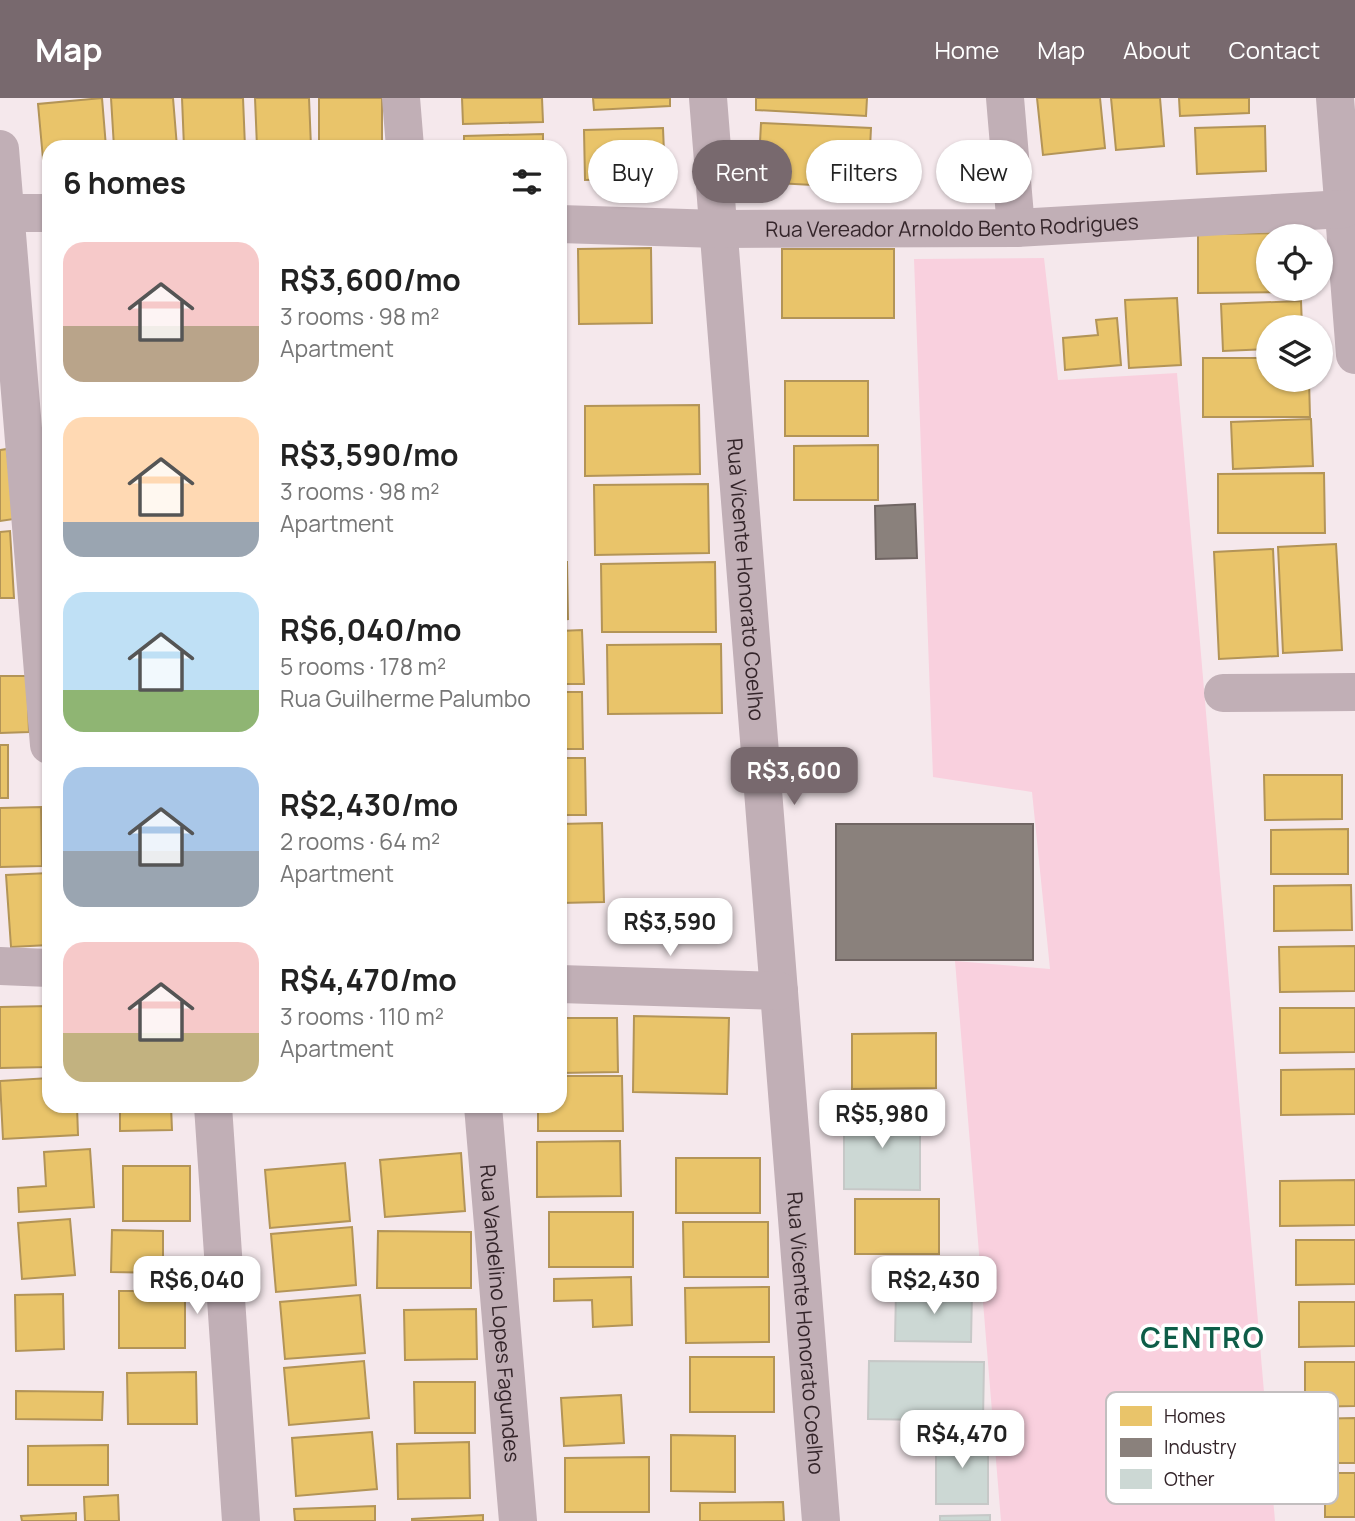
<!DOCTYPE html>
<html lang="en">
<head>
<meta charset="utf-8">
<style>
	:root { --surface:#fff; --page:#f6f6f6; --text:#222; --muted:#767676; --accent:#78696e }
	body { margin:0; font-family:Manrope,sans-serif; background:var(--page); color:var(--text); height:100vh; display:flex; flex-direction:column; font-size:26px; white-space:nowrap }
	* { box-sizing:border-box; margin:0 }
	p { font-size:23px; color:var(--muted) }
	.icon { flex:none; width:38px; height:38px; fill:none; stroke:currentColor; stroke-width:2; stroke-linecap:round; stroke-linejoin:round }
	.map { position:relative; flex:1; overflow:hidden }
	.sheet { position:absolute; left:42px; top:42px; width:525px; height:973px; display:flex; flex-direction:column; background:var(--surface); border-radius:21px; box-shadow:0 2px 5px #0004 }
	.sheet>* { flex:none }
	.banner { position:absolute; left:588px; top:42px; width:662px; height:63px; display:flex; gap:14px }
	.buttons { position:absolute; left:1256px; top:126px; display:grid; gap:14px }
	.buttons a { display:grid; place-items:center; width:77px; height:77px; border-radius:50%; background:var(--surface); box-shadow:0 2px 5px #0004; font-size:35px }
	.price { position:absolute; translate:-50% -60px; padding:0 16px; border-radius:14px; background:#fff; color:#222; font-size:23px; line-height:46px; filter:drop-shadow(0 2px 4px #0008) }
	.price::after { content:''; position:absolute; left:50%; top:42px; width:21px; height:16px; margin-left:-10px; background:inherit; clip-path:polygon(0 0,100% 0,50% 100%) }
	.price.active { background:var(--accent); color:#fff }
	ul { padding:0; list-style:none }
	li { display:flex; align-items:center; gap:21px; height:175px; padding:0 21px }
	li span { display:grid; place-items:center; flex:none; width:196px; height:140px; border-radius:21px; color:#555 }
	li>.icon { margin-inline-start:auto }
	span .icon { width:84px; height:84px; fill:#fffc; stroke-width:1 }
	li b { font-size:30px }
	h2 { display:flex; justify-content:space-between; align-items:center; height:84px; padding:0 21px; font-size:30px }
	.tag { padding:0 24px; border-radius:32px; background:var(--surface); box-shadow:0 2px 5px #0004; font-size:24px; line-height:63px }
	.tag.active { background:var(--accent); color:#fff }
	header { display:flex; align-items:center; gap:42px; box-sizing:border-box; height:98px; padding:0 35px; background:var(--accent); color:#fff }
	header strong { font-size:33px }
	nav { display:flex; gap:38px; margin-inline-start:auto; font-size:24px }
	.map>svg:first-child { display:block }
</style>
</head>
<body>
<header>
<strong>Map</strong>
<nav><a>Home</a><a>Map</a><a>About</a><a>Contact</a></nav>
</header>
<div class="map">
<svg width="1355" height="1423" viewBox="0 0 1355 1423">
	<rect width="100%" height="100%" fill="#f5e8ec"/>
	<!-- green -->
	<path fill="#f9d0de" d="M 1044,160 L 1058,282 L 1177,275 L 1275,1423 L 1001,1423 L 955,863 L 1050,871 L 1032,694 L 933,679 L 914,161 Z"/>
	<!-- homes -->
	<path fill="#e9c46a" stroke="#b39457" stroke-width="2" d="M 102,0 L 106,49 L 49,49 L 49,72 L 44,72 L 38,6 Z
		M 111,0 L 173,0 L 177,49 L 114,49 Z
		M 182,0 L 243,0 L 245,49 L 184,49 Z
		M 255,0 L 309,0 L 311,49 L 257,49 Z
		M 319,0 L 382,0 L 382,49 L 319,49 Z
		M 462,0 L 542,0 L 543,24 L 463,26 Z
		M 593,0 L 670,0 L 670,8 L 594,12 Z
		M 756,0 L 867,0 L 866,18 L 756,12 Z
		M 1037,0 L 1100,0 L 1105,50 L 1043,57 Z
		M 1111,0 L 1160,0 L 1164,48 L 1116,52 Z
		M 1179,0 L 1249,0 L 1249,15 L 1180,18 Z
		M 761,25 L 871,30 L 868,90 L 758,84 Z
		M 1265,28 L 1266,73 L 1197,76 L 1195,30 Z
		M 663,30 L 665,80 L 585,82 L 584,32 Z
		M 543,36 L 543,49 L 464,49 L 464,38 Z
		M 1304,135 L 1304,138 L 1269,138 L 1269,191 L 1305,191 L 1305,194 L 1198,195 L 1198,136 Z
		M 651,150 L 652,225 L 579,226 L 578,151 Z
		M 782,151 L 894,151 L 894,220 L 782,220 Z
		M 1177,200 L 1181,267 L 1129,270 L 1125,202 Z
		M 1301,203 L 1302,229 L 1269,229 L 1269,251 L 1223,253 L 1221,206 Z
		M 1117,220 L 1121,267 L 1065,272 L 1063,240 L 1098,237 L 1096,222 Z
		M 1203,260 L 1269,260 L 1269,282 L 1309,282 L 1310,319 L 1203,319 Z
		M 785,283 L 868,283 L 868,338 L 785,338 Z
		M 699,307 L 700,376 L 585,378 L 585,308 Z
		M 1311,321 L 1313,368 L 1233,371 L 1231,324 Z
		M 560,334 L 563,334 L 563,392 L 560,392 Z
		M 878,347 L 878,402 L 794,402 L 794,348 Z
		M 7,351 L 14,421 L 0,423 L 0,352 Z
		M 1324,375 L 1325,435 L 1218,435 L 1218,376 Z
		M 708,386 L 709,455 L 595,457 L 594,387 Z
		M 560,401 L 562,401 L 563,458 L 560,458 Z
		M 10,433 L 14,500 L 0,500 L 0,434 Z
		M 1336,446 L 1342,552 L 1283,555 L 1278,449 Z
		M 1273,451 L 1278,558 L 1219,561 L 1214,454 Z
		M 560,464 L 567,464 L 568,521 L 560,522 Z
		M 715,464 L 716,534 L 602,534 L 601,466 Z
		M 582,532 L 584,586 L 560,586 L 560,533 Z
		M 721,546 L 722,615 L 608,616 L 607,547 Z
		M 0,578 L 27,578 L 29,634 L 0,635 Z
		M 560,594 L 582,594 L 583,651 L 560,651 Z
		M 0,647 L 8,647 L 8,700 L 0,700 Z
		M 560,660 L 585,660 L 586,717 L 560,717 Z
		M 1264,677 L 1342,677 L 1342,721 L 1265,722 Z
		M 41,709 L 42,768 L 0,769 L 0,710 Z
		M 602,725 L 604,804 L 560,805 L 560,726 Z
		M 1348,731 L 1348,776 L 1271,776 L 1271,732 Z
		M 49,775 L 49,847 L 11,849 L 6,777 Z
		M 1351,787 L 1352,832 L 1274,833 L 1274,788 Z
		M 1355,848 L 1355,893 L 1280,894 L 1279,849 Z
		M 49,908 L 49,969 L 0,970 L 0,909 Z
		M 1280,910 L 1355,910 L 1355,954 L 1280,955 Z
		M 634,918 L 729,920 L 727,996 L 633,994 Z
		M 560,920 L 617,920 L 618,974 L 560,975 Z
		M 936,935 L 936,990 L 852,991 L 852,936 Z
		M 1355,971 L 1355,1016 L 1281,1017 L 1281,972 Z
		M 560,978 L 622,978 L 623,1033 L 538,1033 L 538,1008 L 560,1008 Z
		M 49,980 L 49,1008 L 77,1008 L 78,1037 L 3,1041 L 0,983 Z
		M 120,1008 L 171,1008 L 172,1032 L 120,1033 Z
		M 620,1043 L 621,1098 L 537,1099 L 537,1044 Z
		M 90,1051 L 94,1109 L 19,1114 L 18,1090 L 46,1088 L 44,1054 Z
		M 461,1055 L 465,1113 L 385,1119 L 380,1062 Z
		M 676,1060 L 760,1060 L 760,1115 L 676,1115 Z
		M 345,1065 L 350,1123 L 270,1130 L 265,1072 Z
		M 123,1068 L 190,1068 L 190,1123 L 123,1123 Z
		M 1355,1082 L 1355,1127 L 1280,1128 L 1280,1083 Z
		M 855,1101 L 939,1101 L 939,1156 L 855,1156 Z
		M 549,1114 L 633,1114 L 633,1169 L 549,1169 Z
		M 70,1121 L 75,1177 L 22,1181 L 18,1125 Z
		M 683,1124 L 768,1124 L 768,1179 L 684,1179 Z
		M 352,1129 L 356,1187 L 276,1194 L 271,1136 Z
		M 112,1132 L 163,1133 L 163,1175 L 111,1174 Z
		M 378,1133 L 471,1134 L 471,1190 L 377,1190 Z
		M 1296,1142 L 1355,1142 L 1355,1186 L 1296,1187 Z
		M 631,1179 L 632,1227 L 593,1229 L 592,1202 L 554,1203 L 554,1181 Z
		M 769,1189 L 769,1244 L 686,1245 L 685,1190 Z
		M 119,1193 L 185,1193 L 185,1250 L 119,1250 Z
		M 63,1196 L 64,1251 L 16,1253 L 15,1197 Z
		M 360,1197 L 365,1255 L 285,1261 L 280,1204 Z
		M 1299,1204 L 1355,1204 L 1355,1248 L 1299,1249 Z
		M 476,1211 L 477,1261 L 405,1262 L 404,1212 Z
		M 690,1259 L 774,1259 L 774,1314 L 690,1314 Z
		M 364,1263 L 369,1320 L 289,1327 L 284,1270 Z
		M 1305,1264 L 1355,1264 L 1355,1308 L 1305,1309 Z
		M 196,1274 L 197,1326 L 128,1326 L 127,1275 Z
		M 414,1284 L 475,1284 L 475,1335 L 415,1335 Z
		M 16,1293 L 103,1294 L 102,1322 L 16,1321 Z
		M 621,1297 L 624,1345 L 564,1348 L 561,1300 Z
		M 1355,1320 L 1355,1365 L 1309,1365 L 1309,1321 Z
		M 372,1334 L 377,1391 L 296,1398 L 292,1340 Z
		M 671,1337 L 735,1338 L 735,1394 L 671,1393 Z
		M 469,1344 L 470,1400 L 398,1401 L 397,1346 Z
		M 108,1347 L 108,1387 L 28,1387 L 28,1348 Z
		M 649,1359 L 649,1414 L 565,1414 L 565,1360 Z
		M 1325,1375 L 1355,1375 L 1355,1419 L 1325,1419 Z
		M 118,1397 L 119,1423 L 85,1423 L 84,1399 Z
		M 783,1404 L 784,1423 L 700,1423 L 700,1405 Z
		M 375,1408 L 375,1423 L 295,1423 L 294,1411 Z
		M 76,1415 L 76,1423 L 22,1423 L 21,1418 Z
		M 483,1417 L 483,1423 L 412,1423 L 412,1421 Z"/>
	<!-- industry -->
	<path fill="#8a817c" stroke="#706563" stroke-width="2" d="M 915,406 L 917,460 L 876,461 L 875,408 Z
		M 836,726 L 1033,726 L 1033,862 L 836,862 Z"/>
	<!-- building -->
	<path fill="#ccd8d4" stroke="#c6c8c7" stroke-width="2" d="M 844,1013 L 920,1014 L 920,1092 L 844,1091 Z
		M 896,1192 L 972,1193 L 971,1244 L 895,1243 Z
		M 869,1263 L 984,1264 L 983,1323 L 868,1321 Z
		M 936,1337 L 988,1337 L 988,1406 L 936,1406 Z
		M 990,1417 L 990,1423 L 940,1423 L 940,1418 Z"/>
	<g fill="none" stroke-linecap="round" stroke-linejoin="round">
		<!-- minor -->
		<g stroke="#c1afb6" stroke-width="38">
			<path d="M 401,0 L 405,49"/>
			<path id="s1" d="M 708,0 L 821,1423"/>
			<path d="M 1005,0 L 1016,130"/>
			<path d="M 1335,0 L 1355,257"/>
			<path d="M 0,51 L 49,647"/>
			<path d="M 0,115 L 49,115"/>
			<path id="s2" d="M 560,126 L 718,131 L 1016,130 L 1344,111"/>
			<path d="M 1223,595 L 1355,594"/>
			<path d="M 0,868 L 49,870"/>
			<path d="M 560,886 L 779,893"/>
			<path d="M 213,1008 L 241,1423"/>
			<path id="s3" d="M 483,1008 L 518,1423"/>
		</g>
	</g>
	<g text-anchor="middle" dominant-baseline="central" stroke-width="7" stroke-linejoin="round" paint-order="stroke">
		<!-- street labels -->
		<g font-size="21" fill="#34252a" stroke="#fff">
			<text stroke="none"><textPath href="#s2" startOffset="392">Rua Vereador Arnoldo Bento Rodrigues</textPath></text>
			<text stroke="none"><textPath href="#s1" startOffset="483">Rua Vicente Honorato Coelho</textPath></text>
			<text stroke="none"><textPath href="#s3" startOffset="208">Rua Vandelino Lopes Fagundes</textPath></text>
			<text stroke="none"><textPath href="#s1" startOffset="1239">Rua Vicente Honorato Coelho</textPath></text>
		</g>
		<!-- district labels -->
		<g font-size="28" font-weight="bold" letter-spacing="2" fill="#0e5d48" stroke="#fff">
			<text x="1203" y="1239">CENTRO</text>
		</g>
	</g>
	<!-- legend -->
	<rect x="1106" y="1294" width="232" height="112" rx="10" fill="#fff" stroke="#c2bebf" stroke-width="2"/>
	<rect x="1120" y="1308" width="32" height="20" fill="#e9c46a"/>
	<rect x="1120" y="1340" width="32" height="19" fill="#8a817c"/>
	<rect x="1120" y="1371" width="32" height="20" fill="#ccd8d4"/>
	<g font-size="19" fill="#34252a">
		<text x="1164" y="1325">Homes</text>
		<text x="1164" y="1356">Industry</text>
		<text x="1164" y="1388">Other</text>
	</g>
</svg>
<div class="buttons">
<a><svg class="icon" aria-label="locate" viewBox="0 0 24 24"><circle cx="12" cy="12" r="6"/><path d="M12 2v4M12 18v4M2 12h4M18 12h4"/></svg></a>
<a><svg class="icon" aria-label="layers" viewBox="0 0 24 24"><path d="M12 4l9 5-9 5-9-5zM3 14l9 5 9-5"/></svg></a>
</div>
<b class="price active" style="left:794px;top:709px">R$3,600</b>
<b class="price" style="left:670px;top:860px">R$3,590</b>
<b class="price" style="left:882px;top:1052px">R$5,980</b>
<b class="price" style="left:197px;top:1218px">R$6,040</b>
<b class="price" style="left:934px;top:1218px">R$2,430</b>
<b class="price" style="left:962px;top:1372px">R$4,470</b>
<div class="banner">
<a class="tag">Buy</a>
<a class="tag active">Rent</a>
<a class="tag">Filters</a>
<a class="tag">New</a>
</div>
<section class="sheet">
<h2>6 homes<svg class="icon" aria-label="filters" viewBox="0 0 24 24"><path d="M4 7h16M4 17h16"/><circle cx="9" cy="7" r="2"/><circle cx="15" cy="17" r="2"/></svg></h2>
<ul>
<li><span style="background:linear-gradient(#f6c9c9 60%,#b9a48a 0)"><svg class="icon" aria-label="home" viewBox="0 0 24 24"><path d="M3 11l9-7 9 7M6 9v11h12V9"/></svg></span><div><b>R$3,600/mo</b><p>3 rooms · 98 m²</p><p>Apartment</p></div></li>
<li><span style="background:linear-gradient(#ffd9b3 75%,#9aa5b1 0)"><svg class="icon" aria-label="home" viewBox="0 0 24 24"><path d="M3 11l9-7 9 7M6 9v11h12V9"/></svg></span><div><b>R$3,590/mo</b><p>3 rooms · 98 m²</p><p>Apartment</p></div></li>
<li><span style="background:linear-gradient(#bfe0f5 70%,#8fb573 0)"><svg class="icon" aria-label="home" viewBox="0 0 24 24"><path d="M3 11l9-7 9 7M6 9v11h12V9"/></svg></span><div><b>R$6,040/mo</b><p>5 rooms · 178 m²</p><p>Rua Guilherme Palumbo</p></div></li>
<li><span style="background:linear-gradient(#a9c7e8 60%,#9aa5b1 0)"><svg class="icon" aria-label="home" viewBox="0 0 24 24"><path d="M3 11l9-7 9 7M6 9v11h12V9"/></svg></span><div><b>R$2,430/mo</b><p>2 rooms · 64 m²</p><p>Apartment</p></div></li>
<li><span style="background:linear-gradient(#f6c9c9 65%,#c2b280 0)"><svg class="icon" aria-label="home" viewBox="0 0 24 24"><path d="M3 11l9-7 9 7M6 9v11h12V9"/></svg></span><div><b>R$4,470/mo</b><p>3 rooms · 110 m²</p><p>Apartment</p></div></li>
</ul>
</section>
</div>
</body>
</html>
